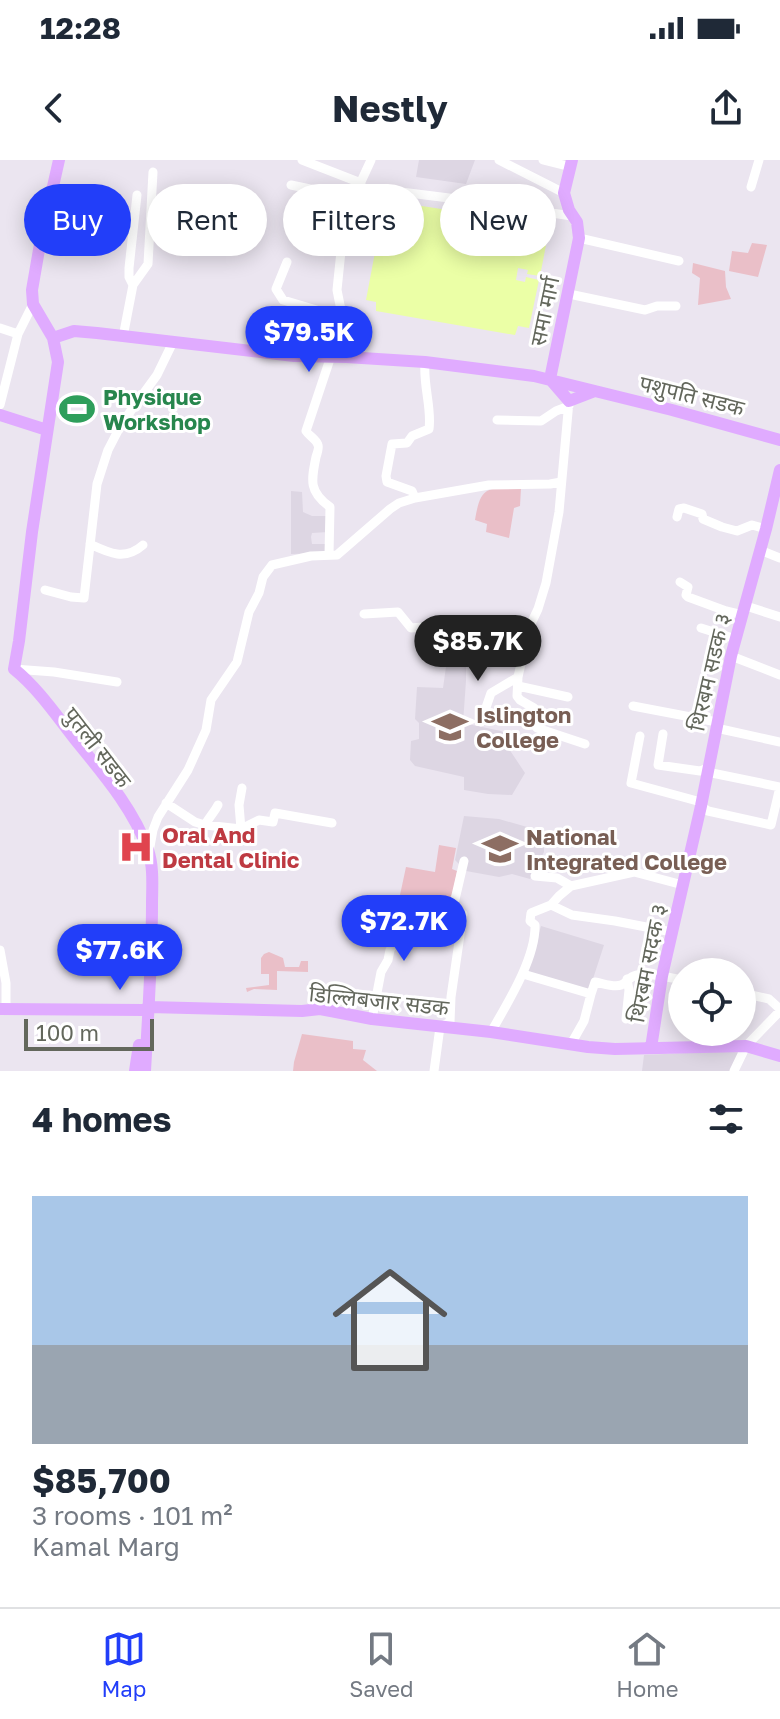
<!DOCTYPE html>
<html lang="en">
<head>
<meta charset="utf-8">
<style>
	:root { --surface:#fff; --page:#f2f2f3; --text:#1f2937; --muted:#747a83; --line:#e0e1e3; --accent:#223ef9 }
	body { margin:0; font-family:"Golos Text","Noto Sans Devanagari",sans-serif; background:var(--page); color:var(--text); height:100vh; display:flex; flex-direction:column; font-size:30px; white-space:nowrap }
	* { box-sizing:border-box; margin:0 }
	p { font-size:26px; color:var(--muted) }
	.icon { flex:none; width:44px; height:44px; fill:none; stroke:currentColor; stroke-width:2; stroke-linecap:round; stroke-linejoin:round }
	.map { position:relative; height:911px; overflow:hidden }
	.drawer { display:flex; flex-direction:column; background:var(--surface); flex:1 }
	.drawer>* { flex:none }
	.guide { position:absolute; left:24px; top:24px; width:732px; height:72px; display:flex; gap:16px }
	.controls { position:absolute; left:668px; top:798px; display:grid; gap:16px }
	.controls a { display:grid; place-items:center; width:88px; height:88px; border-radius:50%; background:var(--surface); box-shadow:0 4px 20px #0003; font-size:40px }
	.scale { position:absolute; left:24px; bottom:20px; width:130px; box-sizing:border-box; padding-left:8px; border:4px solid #63675c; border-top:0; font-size:22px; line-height:28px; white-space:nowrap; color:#63675c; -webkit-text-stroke:6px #fff; paint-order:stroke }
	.price { position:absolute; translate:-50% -68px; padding:0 18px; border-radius:28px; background:var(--accent); color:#fff; font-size:26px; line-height:52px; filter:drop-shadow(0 2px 4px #0008) }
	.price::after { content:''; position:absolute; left:50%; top:48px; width:24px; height:18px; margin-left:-12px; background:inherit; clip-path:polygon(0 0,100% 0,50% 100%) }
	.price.selected { background:#222; color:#fff }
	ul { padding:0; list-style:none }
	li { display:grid; align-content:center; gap:16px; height:424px; padding:0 32px }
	li span { display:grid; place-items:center; height:248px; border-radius:0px; color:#555 }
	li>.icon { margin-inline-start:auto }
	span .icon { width:144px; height:144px; fill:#fffc; stroke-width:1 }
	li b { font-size:34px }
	h2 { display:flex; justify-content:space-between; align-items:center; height:96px; padding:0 32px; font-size:34px }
	.chip { padding:0 28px; border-radius:36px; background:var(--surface); box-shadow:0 4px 20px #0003; font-size:28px; line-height:72px }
	.chip.selected { background:var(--accent); color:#fff }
	.status { display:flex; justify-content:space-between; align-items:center; height:56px; padding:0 40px; background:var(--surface); direction:ltr }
	.status svg { height:22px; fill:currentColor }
	header { display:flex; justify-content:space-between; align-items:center; height:104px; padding:0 32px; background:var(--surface); font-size:36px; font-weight:700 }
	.dock { display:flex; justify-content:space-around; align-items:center; height:112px; border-top:2px solid var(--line); background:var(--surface); font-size:22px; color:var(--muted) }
	.dock a { display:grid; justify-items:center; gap:4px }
	.dock .selected { color:var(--accent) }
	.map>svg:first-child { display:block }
</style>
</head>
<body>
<div class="status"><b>12:28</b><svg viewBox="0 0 49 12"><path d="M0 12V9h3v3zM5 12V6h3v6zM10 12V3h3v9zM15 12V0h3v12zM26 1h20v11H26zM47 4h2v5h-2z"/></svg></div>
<header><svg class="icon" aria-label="back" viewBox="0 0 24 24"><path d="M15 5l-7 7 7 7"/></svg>Nestly<svg class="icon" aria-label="share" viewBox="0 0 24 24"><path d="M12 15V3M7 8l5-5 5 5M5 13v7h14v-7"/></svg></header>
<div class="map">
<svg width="780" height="911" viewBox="0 0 780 911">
	<rect width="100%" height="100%" fill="#ebe5f0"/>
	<!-- education -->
	<path fill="#ddd6e3" d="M 419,0 L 475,0 L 466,24 L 416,17 Z
		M 291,331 L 302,332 L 303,352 L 312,356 L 327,356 L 328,372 L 312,373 L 311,377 L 312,384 L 327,384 L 327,393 L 291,394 Z
		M 448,493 L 466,498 L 466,521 L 463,563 L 501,571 L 508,576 L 507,586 L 525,613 L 512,635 L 488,634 L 464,630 L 464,617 L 415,606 L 410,600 L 411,581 L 419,579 L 419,563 L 415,559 L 417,527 L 443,528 Z
		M 464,656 L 499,659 L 541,671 L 544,679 L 544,692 L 530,719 L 512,714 L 499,717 L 466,711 L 455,700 Z
		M 541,766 L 604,785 L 589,831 L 527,812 Z
		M 728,891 L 741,893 L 732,911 L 642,911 L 644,895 Z"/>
	<!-- green -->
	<path fill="#eabfc8" d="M 752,83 L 767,85 L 758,117 L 729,111 L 732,91 L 748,93 Z
		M 693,103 L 725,111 L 726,127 L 731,139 L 698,145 L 700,118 L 692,113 Z
		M 521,328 L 520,346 L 514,348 L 509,378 L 486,372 L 487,364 L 475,360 C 481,323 488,329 521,328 Z
		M 439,685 L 456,688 L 452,709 L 457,711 L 453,733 L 448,740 L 437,739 L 430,747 L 409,743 L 400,735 L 406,707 L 435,712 Z
		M 269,792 L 283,798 L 285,807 L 299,807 L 301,801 L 308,801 L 308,812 L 277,811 L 277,830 L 254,829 L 247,832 L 246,828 L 269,825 L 269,814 L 261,814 L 261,798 L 264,794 Z
		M 302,874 L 353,881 L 353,889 L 366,890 L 363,900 L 377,911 L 293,911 L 294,902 Z"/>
	<!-- water -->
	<path fill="#ebffa6" d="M 389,41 L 539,64 L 542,67 L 537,70 L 540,75 L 546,72 L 548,75 L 540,116 L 527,114 L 528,110 L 518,108 L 516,120 L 525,122 L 526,117 L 539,120 L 529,168 L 518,166 L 515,175 L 376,151 L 376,142 L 366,140 L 379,71 L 380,50 L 382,49 L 387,54 L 391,50 L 388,46 Z"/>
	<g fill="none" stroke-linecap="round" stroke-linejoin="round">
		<!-- minor -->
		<path stroke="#fff" stroke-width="9" d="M 302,0 L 361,23
			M 499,0 L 564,33
			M 543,0 L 571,7
			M 291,25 L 353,38
			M 359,26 L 371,0
			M 751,27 L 759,0
			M 579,78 L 679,101
			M 287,102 L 276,129 L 283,140 L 330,154 L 340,154
			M 133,125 L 129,117 L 129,108 L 137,35
			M 569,134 L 645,150 L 657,146 L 676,146
			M 0,168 L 18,174
			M 123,177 L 133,125 L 148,104 L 153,12
			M 346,197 L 346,175 L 337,130 L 344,62 L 357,30 L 393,31 L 449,38 L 572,56
			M 569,241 L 559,352 L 546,423 L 538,449 L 529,468 L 518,517 L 517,536 L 520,540 L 534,548 L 533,562 L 537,568 L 585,584
			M 0,245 L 18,174 L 33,144
			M 497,260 L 541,261 L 556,251 L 569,246
			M 415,338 L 412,331 L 387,322 L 386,316 L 392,284 L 407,283 L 412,276 L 429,269 C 432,248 423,226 425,202
			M 677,357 L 679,349 L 684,348 L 702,354 L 703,359 L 722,367 L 737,371 L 752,365 L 766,369
			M 90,384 C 109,393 125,401 143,385
			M 760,390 L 780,398
			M 329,395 L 330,347 C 309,332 311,321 316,297 C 317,294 319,287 318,285 C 316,279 309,276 306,271 L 331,196
			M 680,422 L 688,427 L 686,435 L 688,437 L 726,451 L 743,455
			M 45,430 L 71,437 L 84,438 L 97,324 L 108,290 L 122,263 L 157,215 L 173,182
			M 746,446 L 780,457
			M 364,454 L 398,452 L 411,468 L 444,465 L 479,468 L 529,468
			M 701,468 L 736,479
			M 731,496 L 780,515
			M 14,509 L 54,512 L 117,522
			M 518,526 L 568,537
			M 633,546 L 717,562
			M 481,562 L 491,533 L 518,517
			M 716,568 L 780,582
			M 663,574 L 658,605 L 700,611 L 708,608
			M 640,576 L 631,623 L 701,642
			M 707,612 L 780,627
			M 166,643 L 195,662 L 205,665 L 241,669 L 259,660 L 273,662 L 275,653 L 332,663
			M 701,646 L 708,651 L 771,665 L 780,627
			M 205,665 C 209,657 214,653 218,645
			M 241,669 L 239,645 L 242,628
			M 149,692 L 153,670 L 158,657 L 188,610 L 206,570 L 211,540 L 237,502 L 249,452 L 259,433 L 263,417 L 272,405 L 311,396 L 337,395 L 390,349 L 399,343 L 415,338 L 489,325 L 550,324 L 561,322
			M 535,716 L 557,718 L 571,726
			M 551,745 L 572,755 L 615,761 L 672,772
			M 0,790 L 6,823 L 6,849
			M 523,814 L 591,834 L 595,822 C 602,823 614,828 621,825 C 628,822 628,817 637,815 C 652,813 667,817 682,820
			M 742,833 L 769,839 L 780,849
			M 372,859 L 381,812 L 388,800 L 390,790 L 400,776 L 403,762 L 411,742
			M 626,859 L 629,830 L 627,819
			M 491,872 C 507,844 536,798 535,765 L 530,761 L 531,753 L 551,745 L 559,736 L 571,726 L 634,712 L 683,725
			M 571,884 L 584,861 L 591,834
			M 434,911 L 440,867 L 450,862 L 451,837 L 463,754 L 453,748 L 464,701
			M 734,911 L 746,886 L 780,851"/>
		<!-- major -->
		<path stroke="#e0abff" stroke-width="12" d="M 53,178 L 74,171 L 97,173 L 294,196 L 346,197 L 425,202 L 534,216 L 672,250 L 780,280
			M 550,219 L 579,78 L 577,62 L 569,50 L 564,33 L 572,0
			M 550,219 L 569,241 L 595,231
			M 0,255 L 47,270
			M 14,509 L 19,481 L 32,372 L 58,202 L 53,178 L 33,144 L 32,130 L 40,84 L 59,0
			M 14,509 C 39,529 58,558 78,583 C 104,615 134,650 148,690 C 154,707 152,728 152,745 C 152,801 148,856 145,911
			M 149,847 L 302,851 L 320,849 L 372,859 L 491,872 L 588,887 L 615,889 L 746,886 L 780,896
			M 0,849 L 143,850 L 149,847
			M 651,888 L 662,816 L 701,646 L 731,496 L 766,369 L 780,310
			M 135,911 L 139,885"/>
	</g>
	<!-- icons -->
	<defs>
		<g id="stadium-bare" transform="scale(2.76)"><path d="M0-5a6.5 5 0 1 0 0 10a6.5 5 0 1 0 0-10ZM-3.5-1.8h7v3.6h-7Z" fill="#2e9e5b" stroke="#fff" stroke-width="2.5" paint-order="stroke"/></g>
		<g id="university-bare" transform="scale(2.76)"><path d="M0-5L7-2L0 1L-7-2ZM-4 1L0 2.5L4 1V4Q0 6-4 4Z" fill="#8d6e63" stroke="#fff" stroke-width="2.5" paint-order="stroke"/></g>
		<g id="hospital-bare" transform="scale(2.76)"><path d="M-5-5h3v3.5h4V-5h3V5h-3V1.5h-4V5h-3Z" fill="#e0444e" stroke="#fff" stroke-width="2.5" paint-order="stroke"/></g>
	</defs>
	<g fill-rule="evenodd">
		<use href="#stadium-bare" x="77" y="249"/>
		<use href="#university-bare" x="450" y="567"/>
		<use href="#hospital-bare" x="136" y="687"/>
		<use href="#university-bare" x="500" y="689"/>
	</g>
	<g text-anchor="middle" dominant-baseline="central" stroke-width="6" stroke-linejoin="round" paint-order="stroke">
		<!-- street labels -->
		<g font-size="22" fill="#63675c" stroke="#fff">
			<text transform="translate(544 151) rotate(-78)">समा मार्ग</text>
			<text transform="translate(692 235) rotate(14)">पशुपति सडक</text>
			<text transform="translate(709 512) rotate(-77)">थिरबम सडक ३</text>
			<text transform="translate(98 587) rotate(52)">पुतली सडक</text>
			<text transform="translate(647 803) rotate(-79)">थिरबम सदक ३</text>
			<text transform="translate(379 840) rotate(6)">डिल्लिबजार सडक</text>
		</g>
		<!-- leisure labels -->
		<g font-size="22" font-weight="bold" fill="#27864d" stroke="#fff" text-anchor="start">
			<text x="103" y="236">Physique<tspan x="103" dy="25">Workshop</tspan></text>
		</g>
		<!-- education labels -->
		<g font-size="22" font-weight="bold" fill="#785e54" stroke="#fff" text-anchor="start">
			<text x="476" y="554">Islington<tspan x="476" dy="25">College</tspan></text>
			<text x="526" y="676">National<tspan x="526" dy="25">Integrated College</tspan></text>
		</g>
		<!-- health labels -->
		<g font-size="22" font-weight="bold" fill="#be3a42" stroke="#fff" text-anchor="start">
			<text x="162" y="674">Oral And<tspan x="162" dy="25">Dental Clinic</tspan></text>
		</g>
	</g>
</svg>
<div class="controls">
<a><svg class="icon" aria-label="locate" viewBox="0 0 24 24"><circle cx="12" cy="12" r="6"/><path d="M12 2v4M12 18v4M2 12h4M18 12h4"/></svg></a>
</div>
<div class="scale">100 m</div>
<b class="price" style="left:309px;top:214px">$79.5K</b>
<b class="price selected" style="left:478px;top:523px">$85.7K</b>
<b class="price" style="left:404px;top:803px">$72.7K</b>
<b class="price" style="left:120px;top:832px">$77.6K</b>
<div class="guide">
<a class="chip selected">Buy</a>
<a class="chip">Rent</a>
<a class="chip">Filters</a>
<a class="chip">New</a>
</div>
</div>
<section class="drawer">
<h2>4 homes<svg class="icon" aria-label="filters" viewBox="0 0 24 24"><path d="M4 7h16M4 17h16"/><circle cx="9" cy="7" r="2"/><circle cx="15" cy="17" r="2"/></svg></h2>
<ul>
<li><span style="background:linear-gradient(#a9c7e8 60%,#9aa5b1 0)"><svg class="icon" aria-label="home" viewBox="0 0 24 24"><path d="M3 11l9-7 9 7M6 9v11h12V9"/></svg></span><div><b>$85,700</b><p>3 rooms · 101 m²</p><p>Kamal Marg</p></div></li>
</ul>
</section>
<nav class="dock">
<a class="selected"><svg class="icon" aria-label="map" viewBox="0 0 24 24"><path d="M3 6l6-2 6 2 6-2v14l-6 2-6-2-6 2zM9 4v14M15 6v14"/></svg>Map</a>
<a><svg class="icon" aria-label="saved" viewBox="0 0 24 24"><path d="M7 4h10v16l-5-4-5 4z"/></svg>Saved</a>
<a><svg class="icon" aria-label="home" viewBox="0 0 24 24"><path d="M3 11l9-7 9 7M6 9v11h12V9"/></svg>Home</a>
</nav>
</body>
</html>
